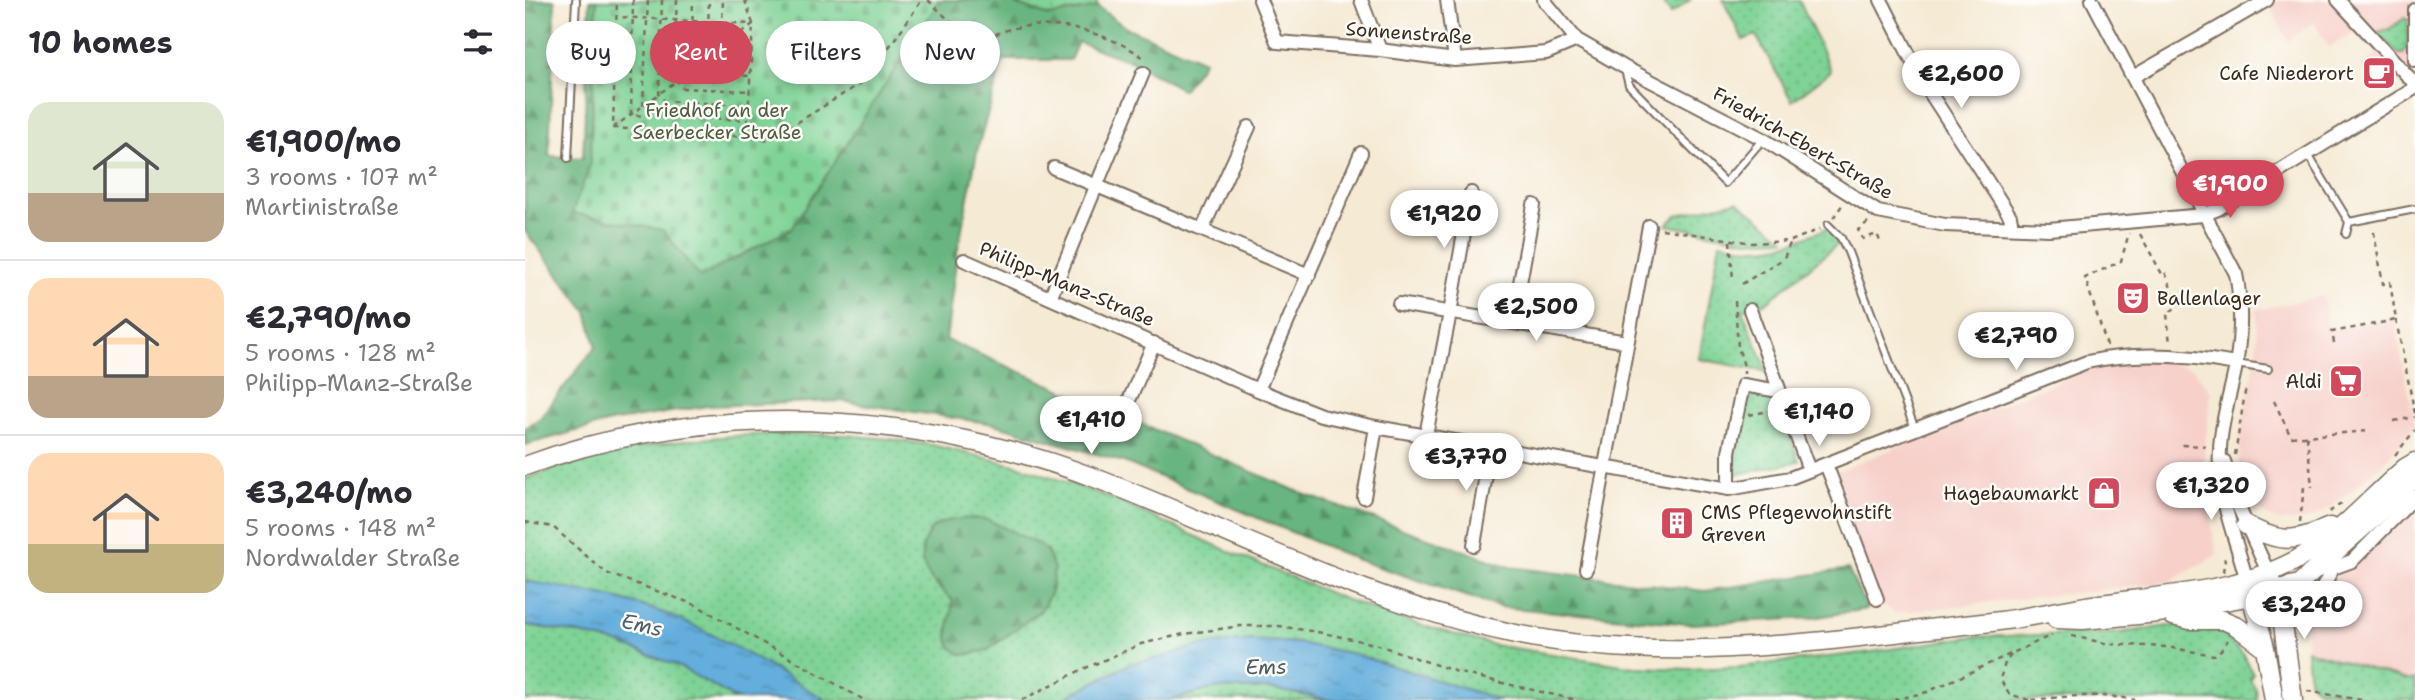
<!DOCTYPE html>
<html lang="en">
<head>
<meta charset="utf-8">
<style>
	:root { --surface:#fff; --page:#f7f7f7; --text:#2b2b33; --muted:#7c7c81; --line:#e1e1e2; --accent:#d1495b }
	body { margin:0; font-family:"Shantell Sans",sans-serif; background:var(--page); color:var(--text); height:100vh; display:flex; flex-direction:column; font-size:26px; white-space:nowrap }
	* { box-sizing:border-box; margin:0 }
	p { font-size:23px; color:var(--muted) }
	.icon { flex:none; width:38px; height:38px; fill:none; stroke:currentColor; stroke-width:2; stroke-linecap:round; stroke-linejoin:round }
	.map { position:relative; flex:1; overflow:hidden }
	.drawer { display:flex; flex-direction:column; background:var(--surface); width:525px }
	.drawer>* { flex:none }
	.guide { position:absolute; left:21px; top:21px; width:665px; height:63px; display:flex; gap:14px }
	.price { position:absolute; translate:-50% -60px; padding:0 16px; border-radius:24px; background:#fff; color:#222; font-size:23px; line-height:46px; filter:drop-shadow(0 2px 4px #0008) }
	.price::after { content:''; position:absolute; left:50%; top:42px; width:21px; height:16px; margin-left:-10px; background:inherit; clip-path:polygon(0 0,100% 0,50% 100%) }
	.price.active { background:var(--accent); color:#fff }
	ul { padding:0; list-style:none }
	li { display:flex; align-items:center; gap:21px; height:175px; padding:0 28px }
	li+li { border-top:2px solid var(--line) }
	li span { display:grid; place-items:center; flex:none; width:196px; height:140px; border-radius:21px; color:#555 }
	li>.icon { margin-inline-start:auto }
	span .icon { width:84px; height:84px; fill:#fffc; stroke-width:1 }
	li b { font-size:30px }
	h2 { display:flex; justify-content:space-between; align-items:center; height:84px; padding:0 28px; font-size:30px }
	.tag { padding:0 24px; border-radius:32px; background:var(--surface); box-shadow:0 4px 10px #0003; font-size:24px; line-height:63px }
	.tag.active { background:var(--accent); color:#fff }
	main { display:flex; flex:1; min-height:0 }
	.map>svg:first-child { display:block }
</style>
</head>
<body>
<main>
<section class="drawer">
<h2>10 homes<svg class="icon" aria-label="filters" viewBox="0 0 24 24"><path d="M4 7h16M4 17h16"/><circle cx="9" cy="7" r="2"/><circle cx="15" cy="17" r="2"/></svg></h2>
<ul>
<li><span style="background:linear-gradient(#dfe7d0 65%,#b9a48a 0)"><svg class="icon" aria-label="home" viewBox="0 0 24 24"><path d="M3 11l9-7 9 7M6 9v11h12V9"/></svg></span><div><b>€1,900/mo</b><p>3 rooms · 107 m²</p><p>Martinistraße</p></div></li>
<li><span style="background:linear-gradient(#ffd9b3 70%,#b9a48a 0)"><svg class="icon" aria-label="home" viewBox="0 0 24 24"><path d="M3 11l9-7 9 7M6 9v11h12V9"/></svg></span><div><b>€2,790/mo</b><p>5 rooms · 128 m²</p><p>Philipp-Manz-Straße</p></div></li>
<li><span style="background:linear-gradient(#ffd9b3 65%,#c2b280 0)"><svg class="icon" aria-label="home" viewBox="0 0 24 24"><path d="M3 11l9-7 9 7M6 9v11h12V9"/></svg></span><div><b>€3,240/mo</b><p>5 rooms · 148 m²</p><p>Nordwalder Straße</p></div></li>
</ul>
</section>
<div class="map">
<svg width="1890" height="700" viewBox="0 0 1890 700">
	<defs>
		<pattern id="green-dots" width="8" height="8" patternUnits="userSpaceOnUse" patternTransform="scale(1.75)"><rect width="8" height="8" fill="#7fd396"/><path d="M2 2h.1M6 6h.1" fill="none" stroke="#6fb581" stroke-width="1.8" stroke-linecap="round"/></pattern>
		<pattern id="forest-firs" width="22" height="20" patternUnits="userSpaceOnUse" patternTransform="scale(1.75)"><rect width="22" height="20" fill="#67b57f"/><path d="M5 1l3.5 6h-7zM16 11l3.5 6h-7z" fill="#569367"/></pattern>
		<pattern id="cemetery-stones" width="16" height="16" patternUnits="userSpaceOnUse" patternTransform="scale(1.75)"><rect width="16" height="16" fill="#7fd396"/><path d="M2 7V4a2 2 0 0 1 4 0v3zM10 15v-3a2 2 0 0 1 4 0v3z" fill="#6fb581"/></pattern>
		<pattern id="water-ripples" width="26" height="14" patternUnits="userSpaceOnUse" patternTransform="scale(1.75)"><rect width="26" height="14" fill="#64aedc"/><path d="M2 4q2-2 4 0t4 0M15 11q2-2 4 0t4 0" fill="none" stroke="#548eb2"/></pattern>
	</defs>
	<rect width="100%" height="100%" fill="#fdfcf7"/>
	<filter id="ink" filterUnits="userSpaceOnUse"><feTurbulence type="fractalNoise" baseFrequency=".0143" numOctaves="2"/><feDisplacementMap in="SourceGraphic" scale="14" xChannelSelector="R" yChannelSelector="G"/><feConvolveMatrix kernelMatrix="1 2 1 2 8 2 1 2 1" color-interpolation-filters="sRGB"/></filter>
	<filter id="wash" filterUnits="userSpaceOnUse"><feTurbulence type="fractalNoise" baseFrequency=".00686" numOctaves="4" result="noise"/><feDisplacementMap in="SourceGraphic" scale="28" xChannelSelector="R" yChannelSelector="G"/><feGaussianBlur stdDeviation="1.57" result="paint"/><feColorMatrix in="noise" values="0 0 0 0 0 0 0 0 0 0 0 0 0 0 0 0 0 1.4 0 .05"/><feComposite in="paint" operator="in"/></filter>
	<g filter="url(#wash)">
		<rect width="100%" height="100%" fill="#f5ead4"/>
		<!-- built -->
		<path fill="#f7d0ca" d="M 1755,0 L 1890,0 L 1890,71 L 1857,95 L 1835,67 L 1855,52 L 1834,30 L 1804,47 L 1789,22 L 1763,41 L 1745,6 Z
			M 1798,296 L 1803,330 L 1869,317 L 1890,426 L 1861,460 L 1806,508 L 1781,520 L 1755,521 L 1742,516 L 1728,504 L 1716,477 L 1714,462 L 1715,438 L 1732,352 L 1732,310 Z
			M 1626,359 L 1668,369 L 1686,392 L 1677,473 L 1692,555 L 1644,582 L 1370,613 L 1344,596 L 1301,476 L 1564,369 Z
			M 1890,489 L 1890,680 L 1882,680 L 1781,650 L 1782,621 L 1787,623 L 1811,577 L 1820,571 L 1825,573 L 1830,565 L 1820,554 Z"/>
		<!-- green -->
		<path fill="url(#green-dots)" stroke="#5d7e5a" stroke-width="2" fill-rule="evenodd" d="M 489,0 L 571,0 L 573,7 L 524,16 L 490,4 Z
			M 1136,0 L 1165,0 L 1146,14 Z
			M 1198,0 L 1274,0 L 1306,71 L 1267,101 L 1231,35 L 1218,40 Z
			M 1880,18 L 1883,20 L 1882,49 L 1878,54 L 1874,54 L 1853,35 L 1853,32 L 1864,29 Z
			M 1212,201 L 1260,239 L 1222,240 L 1141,225 L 1152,215 Z
			M 1302,228 L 1314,243 L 1242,302 L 1217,310 L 1243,372 L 1174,359 L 1195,242 C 1206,244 1217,247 1228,248 C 1254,249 1279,238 1302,228 Z
			M 1233,394 L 1245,396 L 1251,400 L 1274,461 L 1209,475 L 1209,450 L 1220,402 Z
			M 245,434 L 321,435 L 364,439 L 407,445 L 498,467 L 586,498 L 703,551 L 819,599 L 892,624 L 968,645 L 1110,667 L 1163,669 L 1215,667 L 1347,652 L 1442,637 L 1593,633 L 1674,622 L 1704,628 L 1701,638 L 1717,653 L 1728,673 L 1725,679 L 1731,689 L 1732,700 L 975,700 L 829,654 L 772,643 L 726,640 L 605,664 L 536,700 L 301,700 L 189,637 L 141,614 L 103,603 L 0,581 L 0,479 C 78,449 162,437 245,434 ZM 408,527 L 463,650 L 428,603 L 398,545 Z
			M 0,625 C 51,629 105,643 151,665 C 172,676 192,689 213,700 L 0,700 Z
			M 1781,650 L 1882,680 L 1890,680 L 1890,700 L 1855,700 L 1791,688 L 1784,681 Z
			M 690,688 L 745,689 L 807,700 L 646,700 Z"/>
		<!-- forest -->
		<path fill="url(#forest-firs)" stroke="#51704e" stroke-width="2" d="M 0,0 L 30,0 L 24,156 L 58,158 L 65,0 L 72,0 L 65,165 L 48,213 L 138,230 L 175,277 L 267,228 L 415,0 L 489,0 L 490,4 L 524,16 L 573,7 L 600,27 L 679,61 L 658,90 L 610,63 L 553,42 L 545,60 L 478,60 L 453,147 L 432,253 L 421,340 L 781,495 L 985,567 L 1180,591 L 1323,569 L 1342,609 L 1287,618 L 1167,624 L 973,607 L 833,560 L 599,462 L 469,424 L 316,401 L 182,406 L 85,422 L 0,445 L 0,428 L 15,418 L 71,346 L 62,312 L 0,231 Z
			M 447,518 L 463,520 L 513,544 L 522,551 L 529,569 L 526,592 L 516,610 L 463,650 L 439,655 C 411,647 429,619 427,599 C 408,585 389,565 400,540 C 403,533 407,527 414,524 C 424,519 436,519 447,518 Z"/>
		<!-- cemetery -->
		<path fill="url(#cemetery-stones)" stroke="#5d7e5a" stroke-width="2" d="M 72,0 L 415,0 L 267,228 L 175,277 L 138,230 L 47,213 L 65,165 Z"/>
		<!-- water -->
		<path fill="url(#water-ripples)" stroke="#506c7d" stroke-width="2" d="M 0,581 C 46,589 97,597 141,614 C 197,636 249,670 301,700 L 213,700 L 151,665 L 92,643 L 51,633 L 0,625 Z
			M 726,640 L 772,643 L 829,654 L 975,700 L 807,700 L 745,689 L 690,688 L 646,700 L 536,700 L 604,664 L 639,657 L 672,646 Z"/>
	</g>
	<g filter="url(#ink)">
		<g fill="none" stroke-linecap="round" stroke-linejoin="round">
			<!-- lane casing -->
			<g stroke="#7c6d5e" stroke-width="10">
				<path id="lane" d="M 1100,70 L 1104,85 L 1200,183 L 1238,139
					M 1782,153 L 1824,222 L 1890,209
					M 43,158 L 51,0
					M 1303,225 L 1316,238 L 1323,252 L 1390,429
					M 1821,234 L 1824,222
					M 1711,364 L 1743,369"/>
			</g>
			<!-- street casing -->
			<g stroke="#7c6d5e" stroke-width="16">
				<path id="street" d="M 735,0 L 752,42 L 855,50 L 930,60 L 1021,53 L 1052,40
					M 836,0 L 855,50
					M 922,0 L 930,60
					M 1019,0 L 1052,40 L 1099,67 L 1238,139 L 1353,212 L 1420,225 L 1524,229 L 1678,215 L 1693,209 L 1890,88
					M 1356,0 L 1398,82 L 1485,216 L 1487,227
					M 1567,0 L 1711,274 C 1717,304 1716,335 1711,365 C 1706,393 1696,420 1695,449 C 1692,499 1709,531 1721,578
					M 1813,0 L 1890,84
					M 1890,10 L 1890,60
					M 1608,77 L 1742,0
					M 724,127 L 677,230 L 784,275
					M 529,168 L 677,230
					M 439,260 L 733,390 L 796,415 L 851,427 L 1204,489 L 1265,478 L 1562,362 C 1612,351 1662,355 1711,364
					M 525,298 L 618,73
					M 874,304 L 1102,342
					M 1225,310 L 1284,470
					M 988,322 L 1009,205
					M 733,390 L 836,153
					M 605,398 L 629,343
					M 901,435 L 925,313 L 946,193
					M 1699,461 L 1710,499 L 1743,572
					M 1301,464 L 1352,599
					M 1204,489 L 1204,452 L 1218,385 L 1254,391
					M 839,497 L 851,427
					M 949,545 L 966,446
					M 1061,569 L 1124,226
					M 1789,604 L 1808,568 L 1827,561 L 1890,497"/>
			</g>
			<!-- secondary casing -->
			<g stroke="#7c6d5e" stroke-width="21">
				<path id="secondary" d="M 0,466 C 183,399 390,410 570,478 C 709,531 840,602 986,633 C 1145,667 1299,640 1457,623 C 1490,620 1522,613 1555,607 C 1628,595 1720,594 1783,553 C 1817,531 1849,495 1880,468 L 1890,462
					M 1721,525 C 1756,544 1770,542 1805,527
					M 1747,582 L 1756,609 L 1768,700
					M 1724,587 L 1740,648 L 1749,700
					M 1648,616 L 1665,620 L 1698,620 L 1710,625 L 1740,648
					M 1531,619 L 1558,620 L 1634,613 L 1727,596 L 1774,584 L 1846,520 L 1882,486 L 1890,474"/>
			</g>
			<!-- path -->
			<path stroke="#7c6d5e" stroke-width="2.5" stroke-dasharray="5 5" stroke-linecap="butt" d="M 108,0 L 106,115 L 223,120
				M 137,0 L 134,94 L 140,101 L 224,105
				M 152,0 L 148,75 L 157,88 L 224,91
				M 220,0 L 228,24 L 222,137
				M 403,0 L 452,47 C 491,8 582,28 620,59
				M 204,42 L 208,46 L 227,47
				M 196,47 L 198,0
				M 187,54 L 192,60 L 226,61
				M 58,57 L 90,60 L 88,128 L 222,137 L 244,140 L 341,80 L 397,0
				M 182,58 L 184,0
				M 90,60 L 92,0
				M 171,68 L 175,73 L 225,76
				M 166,70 L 168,0
				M 118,106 L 123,0
				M 88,128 L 228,24 L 91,17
				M 1308,218 L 1318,204
				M 1343,222 L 1333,230 L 1338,239 L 1352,234 L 1355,241
				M 1137,229 L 1227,243 L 1266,241 L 1295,229
				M 1615,234 L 1637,274 L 1640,272 L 1653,306 L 1642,314 L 1645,344
				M 1205,241 L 1208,280
				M 1217,284 L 1259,258 L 1266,241
				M 1210,301 L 1213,347 L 1219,366 L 1219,374
				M 1871,320 L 1890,414
				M 1809,343 L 1807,332 L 1871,320 L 1865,282 L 1858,284 L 1848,227
				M 1582,346 L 1560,278 L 1596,261 L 1604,233
				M 1749,401 L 1766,437 L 1844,431
				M 1224,415 L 1249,410
				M 1869,421 L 1890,417
				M 1782,436 L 1787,487
				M 1657,445 L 1681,446
				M 1710,455 L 1721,386
				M 1870,455 L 1890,430
				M 1681,470 L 1685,502
				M 1804,512 L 1819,502
				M 0,522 L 28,527 L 81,573 L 171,605 L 339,700
				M 1775,522 L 1779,487
				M 1698,572 L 1700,558
				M 1776,633 L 1779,612
				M 1547,636 L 1584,644 L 1641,647 L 1689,655 L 1696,650 L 1703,640
				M 1486,655 L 1480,663 L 1475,679 L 1484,694 L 1504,700
				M 1782,691 L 1837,700
				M 497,700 L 556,670 L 616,644 L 659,634 L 716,626 L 754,626 L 798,633 L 850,644 L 935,673 L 1051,700
				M 1369,700 L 1402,692 L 1527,635
				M 1507,700 C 1542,696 1576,693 1610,700"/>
			<!-- lane -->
			<use href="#lane" stroke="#fff" stroke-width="6"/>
			<!-- street -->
			<use href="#street" stroke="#fff" stroke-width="12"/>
			<!-- secondary -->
			<use href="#secondary" stroke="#fff" stroke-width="18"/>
		</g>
	</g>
	<!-- icons -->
	<defs>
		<g id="cafe-square" transform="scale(1.75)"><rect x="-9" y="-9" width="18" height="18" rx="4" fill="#d1495b" stroke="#fdfcf7"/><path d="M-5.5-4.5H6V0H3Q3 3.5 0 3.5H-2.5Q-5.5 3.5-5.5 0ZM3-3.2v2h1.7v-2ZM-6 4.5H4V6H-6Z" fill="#fff"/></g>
		<g id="theatre-square" transform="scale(1.75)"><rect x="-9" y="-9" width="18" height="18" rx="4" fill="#d1495b" stroke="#fdfcf7"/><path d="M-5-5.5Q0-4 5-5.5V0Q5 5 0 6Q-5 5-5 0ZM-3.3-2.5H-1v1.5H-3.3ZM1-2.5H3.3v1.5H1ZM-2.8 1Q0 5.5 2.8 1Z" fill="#fff"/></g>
		<g id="supermarket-square" transform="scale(1.75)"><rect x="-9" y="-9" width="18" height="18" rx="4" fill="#d1495b" stroke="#fdfcf7"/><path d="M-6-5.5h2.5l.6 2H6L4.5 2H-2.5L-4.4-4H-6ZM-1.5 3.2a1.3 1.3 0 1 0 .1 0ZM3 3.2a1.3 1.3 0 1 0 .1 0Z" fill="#fff"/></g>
		<g id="shop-square" transform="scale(1.75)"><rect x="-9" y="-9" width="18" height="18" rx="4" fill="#d1495b" stroke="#fdfcf7"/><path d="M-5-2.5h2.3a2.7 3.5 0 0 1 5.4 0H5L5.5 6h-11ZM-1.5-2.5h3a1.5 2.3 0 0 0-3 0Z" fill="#fff"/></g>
		<g id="building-square" transform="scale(1.75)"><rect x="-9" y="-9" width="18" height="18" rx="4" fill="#d1495b" stroke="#fdfcf7"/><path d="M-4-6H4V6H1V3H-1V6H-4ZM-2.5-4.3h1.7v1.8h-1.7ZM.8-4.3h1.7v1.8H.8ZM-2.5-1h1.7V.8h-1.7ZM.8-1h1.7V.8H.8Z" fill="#fff"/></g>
	</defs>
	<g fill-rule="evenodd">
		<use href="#cafe-square" x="1854" y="73"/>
		<use href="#theatre-square" x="1608" y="298"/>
		<use href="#supermarket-square" x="1821" y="381"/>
		<use href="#shop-square" x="1579" y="493"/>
		<use href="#building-square" x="1152" y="523"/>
	</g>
	<g text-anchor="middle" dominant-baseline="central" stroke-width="5" stroke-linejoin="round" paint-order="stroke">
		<!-- street labels -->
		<g font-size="19" fill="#3b2a1e" stroke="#fdfcf7">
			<text transform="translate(884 33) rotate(4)">Sonnenstraße</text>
			<text transform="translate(1278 143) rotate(30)">Friedrich-Ebert-Straße</text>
			<text transform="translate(542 284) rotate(23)">Philipp-Manz-Straße</text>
		</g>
		<!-- poi labels -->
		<g font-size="19" fill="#3b2a1e" stroke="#fdfcf7" text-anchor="end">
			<text x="1829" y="73">Cafe Niederort</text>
			<text x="1632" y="298" text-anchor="start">Ballenlager</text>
			<text x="1797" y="381">Aldi</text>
			<text x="1554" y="493">Hagebaumarkt</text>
			<text x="1176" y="512" text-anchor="start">CMS Pflegewohnstift<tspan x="1176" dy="22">Greven</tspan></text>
		</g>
		<!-- park labels -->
		<g font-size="19" fill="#4f5d42" stroke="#fdfcf7">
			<text x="192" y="110">Friedhof an der<tspan x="192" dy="22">Saerbecker Straße</tspan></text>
		</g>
		<!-- water labels -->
		<g font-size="21" font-style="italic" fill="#4b5f6a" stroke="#fdfcf7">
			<text transform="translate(117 625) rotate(13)">Ems</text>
			<text transform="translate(741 667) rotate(-1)">Ems</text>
		</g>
	</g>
</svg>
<b class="price" style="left:1436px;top:110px">€2,600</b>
<b class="price active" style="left:1705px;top:220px">€1,900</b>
<b class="price" style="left:919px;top:250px">€1,920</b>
<b class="price" style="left:1011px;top:343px">€2,500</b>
<b class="price" style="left:1491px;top:372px">€2,790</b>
<b class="price" style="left:1294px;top:448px">€1,140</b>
<b class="price" style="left:566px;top:456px">€1,410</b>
<b class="price" style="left:941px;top:493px">€3,770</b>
<b class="price" style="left:1686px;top:522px">€1,320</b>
<b class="price" style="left:1779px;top:641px">€3,240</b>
<div class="guide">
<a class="tag">Buy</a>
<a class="tag active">Rent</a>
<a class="tag">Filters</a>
<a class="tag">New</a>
</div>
</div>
</main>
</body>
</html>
